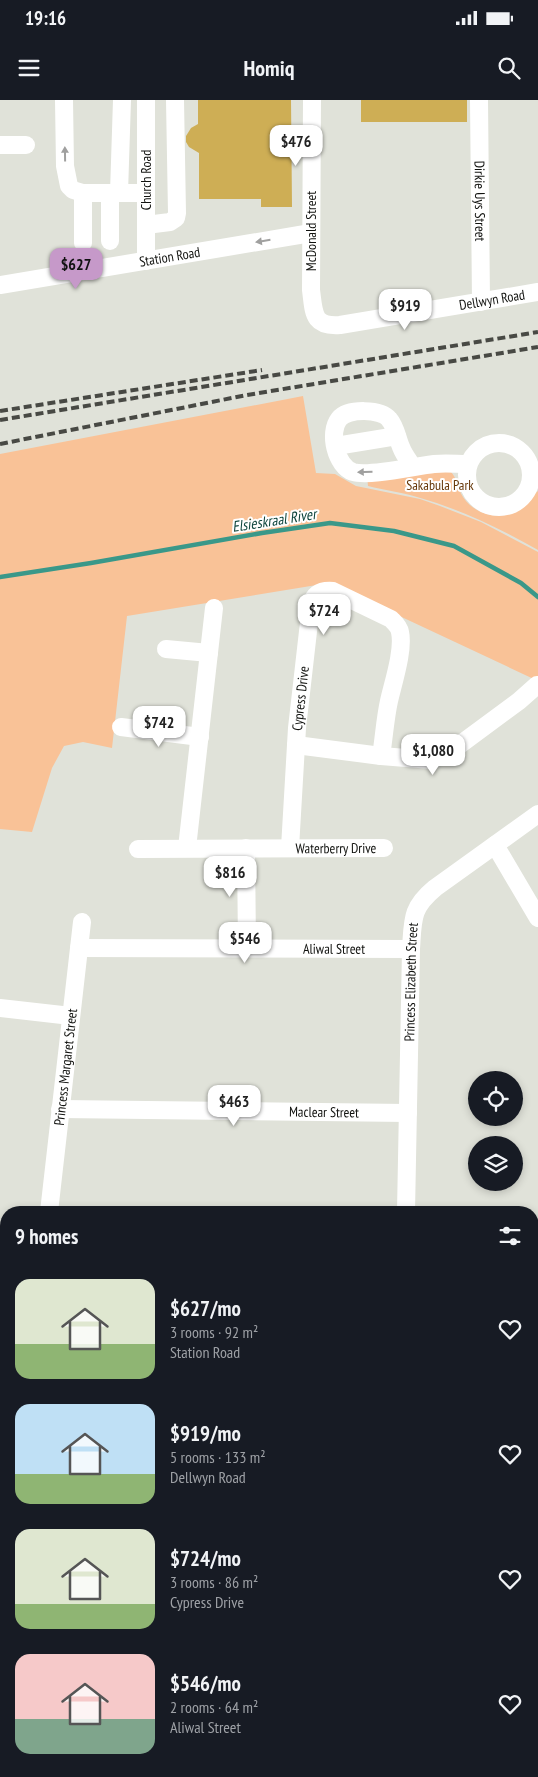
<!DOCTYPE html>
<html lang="en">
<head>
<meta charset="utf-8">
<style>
	:root { --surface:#171b24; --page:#20242c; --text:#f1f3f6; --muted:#9ea1a6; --accent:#c699c9 }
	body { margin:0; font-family:"PT Sans Narrow",sans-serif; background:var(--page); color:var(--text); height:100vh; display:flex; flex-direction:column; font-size:19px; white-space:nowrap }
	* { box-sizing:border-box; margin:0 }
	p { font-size:16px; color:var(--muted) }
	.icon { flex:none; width:28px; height:28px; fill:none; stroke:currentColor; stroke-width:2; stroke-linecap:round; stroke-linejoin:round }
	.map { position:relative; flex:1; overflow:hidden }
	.drawer { position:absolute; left:0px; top:1106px; width:539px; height:571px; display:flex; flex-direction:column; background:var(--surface); border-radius:20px 20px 0 0; box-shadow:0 2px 8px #0003 }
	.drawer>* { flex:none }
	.fabs { position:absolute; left:468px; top:971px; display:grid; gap:10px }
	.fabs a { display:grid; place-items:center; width:55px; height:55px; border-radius:50%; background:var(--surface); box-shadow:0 2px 8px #0003; font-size:25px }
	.price { position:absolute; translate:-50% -42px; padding:0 11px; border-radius:10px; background:#fff; color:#222; font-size:16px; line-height:32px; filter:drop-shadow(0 1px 2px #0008) }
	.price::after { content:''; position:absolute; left:50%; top:30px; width:15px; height:11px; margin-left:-8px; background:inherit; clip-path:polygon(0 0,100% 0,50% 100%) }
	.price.on { background:var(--accent); color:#111 }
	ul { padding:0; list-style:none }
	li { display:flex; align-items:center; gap:15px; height:125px; padding:0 15px }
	li span { display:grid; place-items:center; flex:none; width:140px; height:100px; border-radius:15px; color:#555 }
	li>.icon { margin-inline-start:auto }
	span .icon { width:60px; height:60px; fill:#fffc; stroke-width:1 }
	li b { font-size:21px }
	h2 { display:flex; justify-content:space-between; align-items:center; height:60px; padding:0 15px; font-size:21px }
	.status { display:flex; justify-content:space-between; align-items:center; height:35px; padding:0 25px; background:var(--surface); direction:ltr }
	.status svg { height:14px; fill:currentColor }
	header { display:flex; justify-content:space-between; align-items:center; height:65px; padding:0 15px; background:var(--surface); font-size:22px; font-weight:700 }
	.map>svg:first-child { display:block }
</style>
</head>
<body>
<div class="status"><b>19:16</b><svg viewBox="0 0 49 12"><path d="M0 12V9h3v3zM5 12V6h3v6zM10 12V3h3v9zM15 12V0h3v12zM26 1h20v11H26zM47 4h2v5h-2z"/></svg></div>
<header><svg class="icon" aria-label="menu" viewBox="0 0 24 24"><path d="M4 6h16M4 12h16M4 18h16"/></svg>Homiq<svg class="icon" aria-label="search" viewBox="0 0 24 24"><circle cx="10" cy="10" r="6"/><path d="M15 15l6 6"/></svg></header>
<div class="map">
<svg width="538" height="1677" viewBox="0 0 538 1677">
	<rect width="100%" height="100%" fill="#e0e2d9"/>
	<!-- green -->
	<path fill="#f9c297" d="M 303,296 L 316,373 L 335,374 L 356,386 L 420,399 L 440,406 L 481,422 L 538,452 L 538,581 L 329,483 L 127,516 L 112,648 L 83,642 L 64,646 L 52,668 L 32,732 L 0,729 L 0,354 Z
		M 449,370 C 458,378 457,388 463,397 C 475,415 500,421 518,410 C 526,405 531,396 538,391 L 538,450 C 499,428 460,409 417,397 C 401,392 384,390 368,386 L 367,376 Z"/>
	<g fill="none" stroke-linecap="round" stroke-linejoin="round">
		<!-- stream -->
		<path stroke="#3a9889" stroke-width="4.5" d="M 0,477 L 91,463 L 262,433 L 330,423 L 394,431 L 454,446 L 521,483 L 538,497"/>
	</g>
	<!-- building -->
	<path fill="#ceae55" d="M 198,0 L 291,0 L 292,107 L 261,107 L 261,99 L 199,99 L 199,53 L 189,47 L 186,42 L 186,36 L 191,28 L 198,24 Z
		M 361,0 L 467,0 L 467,22 L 361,22 Z"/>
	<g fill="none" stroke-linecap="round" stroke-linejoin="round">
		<!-- minor -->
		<g stroke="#fff" stroke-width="18">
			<path d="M 64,0 L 65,66 L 69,86 L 73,90 L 83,93 L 146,93"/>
			<path id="s1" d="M 312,0 L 311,190 C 314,212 312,227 340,225 L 538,192"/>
			<path id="s2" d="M 479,0 L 481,202"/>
			<path d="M 0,45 L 26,45"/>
			<path d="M 119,93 L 122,0"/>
			<path d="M 146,125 L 170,122 L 176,118 L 177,113 L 175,0"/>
			<path d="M 110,141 L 110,93"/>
			<path d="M 83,143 L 83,93"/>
			<path d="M 146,161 L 146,0"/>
			<path id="s3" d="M 0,185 L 311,133"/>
			<circle cx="499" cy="375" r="32"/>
			<path d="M 336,346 L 397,336"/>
			<path d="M 413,367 C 409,361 404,355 401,347 C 397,338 396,327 389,319 C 381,309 348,308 339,319 C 328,333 336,366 353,372 C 369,377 415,366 434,364 C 445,363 457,364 468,364"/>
			<path d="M 166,549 L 209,553"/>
			<path d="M 121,627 L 200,637"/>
			<path d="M 296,645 L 381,656 L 431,660 L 450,652 L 519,601 L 537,585"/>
			<path d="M 495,745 L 538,818"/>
			<path d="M 187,748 L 214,508"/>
			<path d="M 246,748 L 247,848"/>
			<path id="s4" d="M 290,748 L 297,628 L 311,505 C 314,493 321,490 333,491 L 391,519 C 395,523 399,526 400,532 C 404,550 393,583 389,601 C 385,619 384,638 381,656"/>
			<path id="s5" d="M 138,749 L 384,748"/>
			<path id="s6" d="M 79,848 L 411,849"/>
			<path d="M 0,908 L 71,916"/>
			<path id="s7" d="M 60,1009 L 408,1013"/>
			<path id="s8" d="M 49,1112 L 82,822"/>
			<path id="s9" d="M 406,1112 L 411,849 C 413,819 411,808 435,788 L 538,714"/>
			<path d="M 532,1181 L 538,1181"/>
			<path d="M 0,1243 L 6,1244"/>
			<path d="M 199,1671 L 200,1677"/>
		</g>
		<!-- rail -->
		<path stroke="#484944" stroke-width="4" stroke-dasharray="8 4" stroke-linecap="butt" d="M 0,311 L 262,270
			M 0,320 L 538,232
			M 0,344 L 247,295 L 538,247"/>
	</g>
	<!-- one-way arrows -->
	<defs><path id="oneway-solid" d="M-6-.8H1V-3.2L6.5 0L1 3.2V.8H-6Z" transform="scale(1.25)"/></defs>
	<g fill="#a0a09f">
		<use href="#oneway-solid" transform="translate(65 54) rotate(-91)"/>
		<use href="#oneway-solid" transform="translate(263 141) rotate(171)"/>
		<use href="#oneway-solid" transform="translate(365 372) rotate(178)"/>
	</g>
	<g text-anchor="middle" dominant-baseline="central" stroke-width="4" stroke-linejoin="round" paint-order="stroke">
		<!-- street labels -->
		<g font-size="14" fill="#11120f" stroke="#fff">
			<text transform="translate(146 80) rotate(-90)">Church Road</text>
			<text stroke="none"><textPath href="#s2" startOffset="101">Dirkie Uys Street</textPath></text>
			<text transform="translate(311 131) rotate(-90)">McDonald Street</text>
			<text stroke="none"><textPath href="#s3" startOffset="172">Station Road</textPath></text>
			<text stroke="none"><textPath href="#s1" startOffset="398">Dellwyn Road</textPath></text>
			<text stroke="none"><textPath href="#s4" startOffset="150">Cypress Drive</textPath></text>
			<text stroke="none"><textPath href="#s5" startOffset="198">Waterberry Drive</textPath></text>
			<text stroke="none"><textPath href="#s6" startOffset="255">Aliwal Street</textPath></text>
			<text stroke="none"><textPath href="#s9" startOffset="230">Princess Elizabeth Street</textPath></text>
			<text stroke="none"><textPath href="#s8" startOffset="146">Princess Margaret Street</textPath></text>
			<text stroke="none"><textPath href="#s7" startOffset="264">Maclear Street</textPath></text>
		</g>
		<!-- park labels -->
		<g font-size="14" fill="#663708" stroke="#fff">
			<text x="440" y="385">Sakabula Park</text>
		</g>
		<!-- water labels -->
		<g font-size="15" font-style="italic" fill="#0f463e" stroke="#fff">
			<text transform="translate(274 420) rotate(-9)">Elsieskraal River</text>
		</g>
	</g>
</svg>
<div class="fabs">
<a><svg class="icon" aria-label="locate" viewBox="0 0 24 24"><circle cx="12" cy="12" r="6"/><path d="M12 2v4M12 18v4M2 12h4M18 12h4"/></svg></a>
<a><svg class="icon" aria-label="layers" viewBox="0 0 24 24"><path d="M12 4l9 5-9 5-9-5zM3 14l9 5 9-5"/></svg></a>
</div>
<b class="price" style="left:296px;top:67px">$476</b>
<b class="price on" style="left:76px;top:190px">$627</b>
<b class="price" style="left:405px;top:231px">$919</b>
<b class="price" style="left:324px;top:536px">$724</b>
<b class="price" style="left:159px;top:648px">$742</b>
<b class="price" style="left:433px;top:676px">$1,080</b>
<b class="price" style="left:230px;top:798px">$816</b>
<b class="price" style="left:245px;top:864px">$546</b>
<b class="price" style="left:234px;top:1027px">$463</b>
<section class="drawer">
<h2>9 homes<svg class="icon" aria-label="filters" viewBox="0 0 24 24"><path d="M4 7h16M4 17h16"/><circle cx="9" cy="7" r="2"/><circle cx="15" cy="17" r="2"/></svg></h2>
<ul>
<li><span style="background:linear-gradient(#dfe7d0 65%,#8fb573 0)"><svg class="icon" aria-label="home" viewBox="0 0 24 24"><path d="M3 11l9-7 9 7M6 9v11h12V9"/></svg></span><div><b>$627/mo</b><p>3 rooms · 92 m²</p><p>Station Road</p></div><svg class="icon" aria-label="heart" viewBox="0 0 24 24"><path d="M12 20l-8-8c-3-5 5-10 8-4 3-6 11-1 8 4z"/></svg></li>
<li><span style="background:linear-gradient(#bfe0f5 70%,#8fb573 0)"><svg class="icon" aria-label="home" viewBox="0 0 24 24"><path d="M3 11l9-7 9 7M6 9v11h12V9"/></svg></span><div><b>$919/mo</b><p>5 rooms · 133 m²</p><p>Dellwyn Road</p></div><svg class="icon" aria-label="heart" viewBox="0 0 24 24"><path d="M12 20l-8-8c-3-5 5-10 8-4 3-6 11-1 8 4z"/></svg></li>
<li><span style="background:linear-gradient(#dfe7d0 75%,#8fb573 0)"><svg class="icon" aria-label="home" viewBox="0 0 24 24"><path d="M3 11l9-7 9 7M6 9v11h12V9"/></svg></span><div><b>$724/mo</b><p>3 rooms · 86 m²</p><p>Cypress Drive</p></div><svg class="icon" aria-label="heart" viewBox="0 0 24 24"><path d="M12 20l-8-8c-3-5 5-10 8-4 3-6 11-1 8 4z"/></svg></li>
<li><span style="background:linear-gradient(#f6c9c9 65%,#7fa58c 0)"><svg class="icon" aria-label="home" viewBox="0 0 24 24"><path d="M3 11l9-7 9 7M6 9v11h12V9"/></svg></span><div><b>$546/mo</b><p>2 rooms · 64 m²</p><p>Aliwal Street</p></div><svg class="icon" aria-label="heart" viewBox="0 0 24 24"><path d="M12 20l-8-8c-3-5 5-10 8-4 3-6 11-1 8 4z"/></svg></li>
</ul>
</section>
</div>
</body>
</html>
